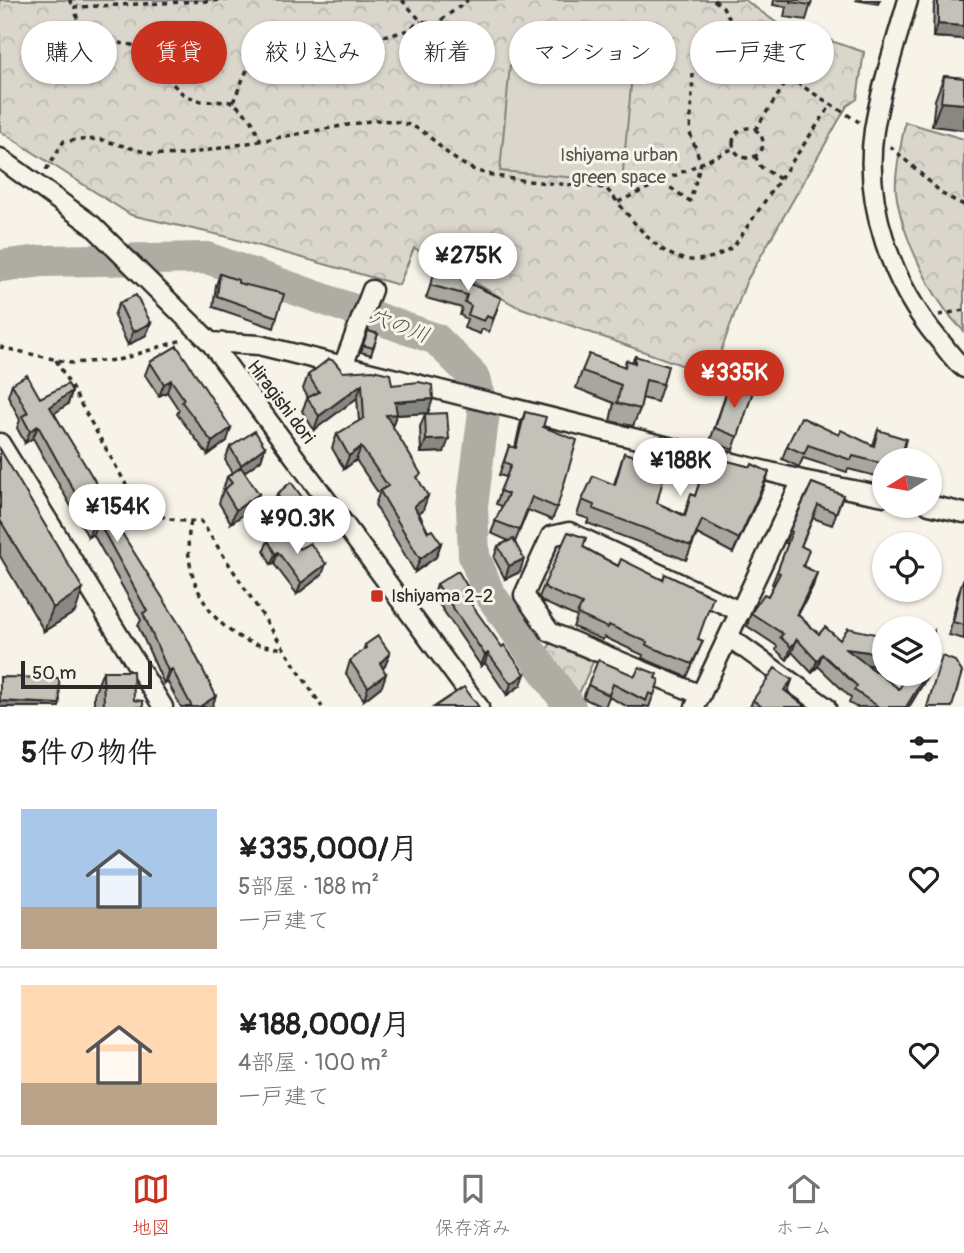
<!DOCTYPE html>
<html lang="ja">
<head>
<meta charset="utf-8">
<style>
	:root { --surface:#fff; --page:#f2f2f2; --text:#202124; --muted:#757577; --line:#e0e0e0; --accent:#c8321e }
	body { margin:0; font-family:Pangolin,"Klee One",sans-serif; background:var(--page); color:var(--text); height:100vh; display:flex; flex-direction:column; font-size:26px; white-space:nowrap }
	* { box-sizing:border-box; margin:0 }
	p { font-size:23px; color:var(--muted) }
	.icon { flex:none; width:38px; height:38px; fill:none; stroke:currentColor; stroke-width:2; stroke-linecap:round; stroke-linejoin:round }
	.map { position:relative; height:707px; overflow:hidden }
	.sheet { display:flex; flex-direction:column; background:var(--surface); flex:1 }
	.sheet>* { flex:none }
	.banner { position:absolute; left:21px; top:21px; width:922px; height:63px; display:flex; gap:14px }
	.needle { width:46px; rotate:259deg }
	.tools { position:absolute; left:872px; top:448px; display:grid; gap:14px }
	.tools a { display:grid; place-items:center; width:70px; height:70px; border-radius:50%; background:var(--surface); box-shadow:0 2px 5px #0004; font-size:35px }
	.scale { position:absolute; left:21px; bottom:18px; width:131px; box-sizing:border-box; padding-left:7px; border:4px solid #2b2b2b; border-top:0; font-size:19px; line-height:24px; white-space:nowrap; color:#2b2b2b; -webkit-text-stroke:5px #f7f3e8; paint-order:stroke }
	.price { position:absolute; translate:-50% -60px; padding:0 16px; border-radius:24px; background:#fff; color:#222; font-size:23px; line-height:46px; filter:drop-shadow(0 2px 4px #0008) }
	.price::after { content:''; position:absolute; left:50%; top:42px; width:21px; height:16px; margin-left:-10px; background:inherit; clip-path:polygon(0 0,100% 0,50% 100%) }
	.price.selected { background:var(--accent); color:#fff }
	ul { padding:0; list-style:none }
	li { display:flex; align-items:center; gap:21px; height:175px; padding:0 21px }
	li+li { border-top:2px solid var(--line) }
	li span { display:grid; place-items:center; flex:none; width:196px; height:140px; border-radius:0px; color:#555 }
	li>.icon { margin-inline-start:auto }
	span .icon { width:84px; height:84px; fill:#fffc; stroke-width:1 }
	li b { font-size:30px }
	h2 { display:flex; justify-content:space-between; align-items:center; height:84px; padding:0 21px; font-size:30px }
	.chip { padding:0 24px; border-radius:32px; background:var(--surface); box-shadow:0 2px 5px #0004; font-size:24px; line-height:63px }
	.chip.selected { background:var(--accent); color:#fff }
	.menu { display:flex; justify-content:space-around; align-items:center; height:98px; border-top:2px solid var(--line); background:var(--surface); font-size:19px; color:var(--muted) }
	.menu a { display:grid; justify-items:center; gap:4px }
	.menu .selected { color:var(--accent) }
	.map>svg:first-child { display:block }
</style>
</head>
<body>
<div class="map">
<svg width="964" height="707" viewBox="0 0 964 707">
	<defs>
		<pattern id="park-crowns" width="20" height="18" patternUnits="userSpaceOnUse" patternTransform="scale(1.75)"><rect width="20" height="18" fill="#dad6cc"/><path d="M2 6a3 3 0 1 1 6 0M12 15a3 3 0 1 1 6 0" fill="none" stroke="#bbb8af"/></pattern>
	</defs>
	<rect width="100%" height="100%" fill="#f7f3e8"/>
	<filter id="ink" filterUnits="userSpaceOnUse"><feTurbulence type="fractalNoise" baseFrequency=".0143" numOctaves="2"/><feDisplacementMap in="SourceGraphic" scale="14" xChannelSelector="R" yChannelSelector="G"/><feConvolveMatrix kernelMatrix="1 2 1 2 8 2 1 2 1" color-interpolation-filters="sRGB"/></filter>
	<g filter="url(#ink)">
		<!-- park -->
		<path fill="url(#park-crowns)" stroke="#82807c" stroke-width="2" d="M 0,0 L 745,0 L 777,23 L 864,52 L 857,99 L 847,106 L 746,282 L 712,376 L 516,306 L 414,248 L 399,285 L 224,236 L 131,215 L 0,131 Z
			M 905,122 L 964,139 L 964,331 C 933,303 901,234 896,192 C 894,171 902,143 905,122 Z
			M 551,643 L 593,662 L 578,696 L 546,651 Z"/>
		<!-- pitch -->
		<path fill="#dad6cc" stroke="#82807c" stroke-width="2" d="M 510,65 L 632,75 L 622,182 L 500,171 Z"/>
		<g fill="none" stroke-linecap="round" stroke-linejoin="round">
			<!-- river -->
			<path stroke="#afaca4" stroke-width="32" d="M 0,266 L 42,261 L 207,258 L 436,339 L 473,376 L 484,412 L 472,506 L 474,556 L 489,593 L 570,707"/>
			<!-- minor casing -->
			<g stroke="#2b2b2b" stroke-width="23">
				<path id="minor" d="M 908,0 C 896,42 881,87 874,130 C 863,203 892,285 939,340 C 947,349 954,361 964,368
					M 0,158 L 92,225 L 210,342 L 479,707
					M 210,342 L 259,345 L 802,480 L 884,496
					M 343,366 L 372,290
					M 0,443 L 163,707
					M 929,505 L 964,513
					M 729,637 L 826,707
					M 701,695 L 550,632 L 524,595 L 551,536 L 569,532 L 741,612
					M 695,707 L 802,480"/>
			</g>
			<!-- path -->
			<path stroke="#2b2b2b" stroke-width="3.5" stroke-dasharray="5 5" stroke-linecap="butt" d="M 69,0 L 75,7
				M 228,0 L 75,7 L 79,28 L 86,38 L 132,45 L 184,95 L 201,101 L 233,102 L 251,119 L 261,141
				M 402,0 L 421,21 L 436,24 L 468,0
				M 714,0 L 723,7 L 748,52 L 859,122
				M 233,102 L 250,63 L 274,51 L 395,34 L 408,30 L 421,21
				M733 143a15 15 0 1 1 30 0a15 15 0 1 1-30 0Z
				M 755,130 L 789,78
				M 890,146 L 944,195 L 964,205
				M 755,156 L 761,167 L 780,179
				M 46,170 L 64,141 L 99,139 L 152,154 L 182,155 L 375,120 C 433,121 426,144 468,167 C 497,182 571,184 606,188 C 642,230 673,287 734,246 L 831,105
				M 662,182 L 690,201 L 701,163 L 690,133 L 693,73 L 704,59 L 748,52
				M 618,202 L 734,148
				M 939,315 L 964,310
				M 0,347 L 71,363 L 118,360 L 182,340
				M 56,360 L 132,495 C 150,516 173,523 201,521 L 322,707
				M 191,522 C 180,566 203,621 247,641 C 258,646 272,647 284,649"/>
			<!-- minor -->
			<use href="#minor" stroke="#f7f3e8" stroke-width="18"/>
		</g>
		<!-- wall -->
		<path fill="#a9a69f" stroke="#2b2b2b" stroke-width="2" d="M 774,0 L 812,0 L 806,20 L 784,17 L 786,7 L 773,5 Z
			M 936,0 L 964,0 L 964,39 L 933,37 L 934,5 Z
			M 944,76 L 964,78 L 932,126 L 935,100 Z
			M 437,267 L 501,298 L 489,332 L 482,329 L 480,334 L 464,328 L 467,319 L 460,315 L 462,308 L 426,298 Z
			M 220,274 L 238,283 L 277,317 L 274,328 L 213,307 L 216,285 Z
			M 119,303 L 151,323 L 146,335 L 128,345 L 114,316 Z
			M 368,331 L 378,334 L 371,355 L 361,352 Z
			M 177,346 L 227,441 L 208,455 L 177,414 L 179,410 L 167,392 L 159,396 L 145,375 L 150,362 Z
			M 635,356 L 663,384 L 657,402 L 642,398 L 640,409 L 633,426 L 610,421 L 614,403 L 576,388 L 582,371 L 624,367 L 626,360 L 632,362 Z
			M 343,372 L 392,385 L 428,413 L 396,415 L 392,426 L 419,481 L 423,510 L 419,513 L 428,532 L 441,543 L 436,557 L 415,572 L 375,505 L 379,494 L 356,460 L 344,469 L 332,448 L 337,434 L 359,421 L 357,398 L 314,430 L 302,411 L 308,397 L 303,389 L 308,375 Z
			M 730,382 L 753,391 L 733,450 L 710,441 Z
			M 12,384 L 40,398 L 72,391 L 68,404 L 54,413 L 96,489 L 212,707 L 181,707 L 167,681 L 164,684 L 138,626 L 141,620 L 93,534 L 88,537 L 33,438 L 25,443 L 17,428 L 20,420 L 8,396 Z
			M 525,412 L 543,427 L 557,508 L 552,520 L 528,510 L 515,542 L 520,572 L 505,579 L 494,558 L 498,546 L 509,541 L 491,533 L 502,506 L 496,504 L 506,477 L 499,475 L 509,446 L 515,448 L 520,425 Z
			M 425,414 L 444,452 L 421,453 L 420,427 Z
			M 878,430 L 884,460 L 884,478 L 848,469 L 847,472 L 803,458 L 799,467 L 782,459 L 787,446 L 839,435 L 873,445 Z
			M 230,447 L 265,447 L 261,460 L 244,472 L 254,507 L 231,523 L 219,503 L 227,477 L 233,473 L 225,460 Z
			M 0,449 L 75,612 L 44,631 L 0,556 Z
			M 624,453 L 657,503 L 684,515 L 691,494 L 695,496 L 708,456 L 769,472 L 764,486 L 733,553 L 697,534 L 686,560 L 587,523 L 589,519 L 577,515 L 582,500 L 614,484 Z
			M 812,483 L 843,495 L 832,525 L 813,518 L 801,546 L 804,566 L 813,586 L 798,615 L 819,634 L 840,640 L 884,636 L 884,667 L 867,665 L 899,689 L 933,653 L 938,655 L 933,667 L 909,707 L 856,707 L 849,703 L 851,698 L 818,666 L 812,673 L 792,652 L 787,660 L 776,650 L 777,646 L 747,626 L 751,613 L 768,596 L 774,585 L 772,584 L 788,544 L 785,543 L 790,530 Z
			M 277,494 L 302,516 L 286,528 L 272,507 Z
			M 268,540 L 299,549 L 322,575 L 297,594 L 274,564 L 271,565 L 264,551 Z
			M 583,547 L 618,566 L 663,580 L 698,639 L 703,641 L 687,677 L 642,658 L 643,655 L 604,637 L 603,640 L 573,627 L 577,617 L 543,602 L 539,597 L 544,585 Z
			M 964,578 L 964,639 L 949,635 L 957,598 Z
			M 437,584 L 467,586 L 464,595 L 521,685 L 507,695 L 485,663 L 481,666 L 433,595 Z
			M 365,645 L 390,653 L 385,666 L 383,668 L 382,686 L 364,700 L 346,674 L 350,661 L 363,651 Z
			M 103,671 L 134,700 L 143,707 L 94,707 L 94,695 Z
			M 635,676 L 655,678 L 659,680 L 649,707 L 644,706 L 644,707 L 628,707 L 609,697 L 605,707 L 602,707 L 583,698 L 588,685 Z
			M 792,680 L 788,692 L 806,707 L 750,707 L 753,700 Z"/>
		<!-- shaded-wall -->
		<path fill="#898782" stroke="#2b2b2b" stroke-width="2" d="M 855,0 L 880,0 L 878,4 Z
			M 938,24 L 964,26 L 964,39 L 933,37 Z
			M 941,102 L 964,104 L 964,130 L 932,126 Z
			M 151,323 L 146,335 L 128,345 L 133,332 Z
			M 171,380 L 167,392 L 159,396 L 164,384 Z
			M 362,384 L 357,398 L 314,430 L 319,416 Z
			M 72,391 L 68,404 L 45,420 L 50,407 Z
			M 433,399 L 428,413 L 396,415 L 392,427 L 386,415 L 395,402 Z
			M 38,426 L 33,438 L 25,443 L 30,431 Z
			M 231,428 L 227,441 L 208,455 L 212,442 Z
			M 449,439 L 444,452 L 421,453 L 426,440 Z
			M 265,447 L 261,460 L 236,478 L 241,465 Z
			M 361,447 L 356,460 L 344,469 L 349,456 Z
			M 769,472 L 764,486 L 733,553 L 739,539 Z
			M 259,494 L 254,507 L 231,523 L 236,510 Z
			M 428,496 L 423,510 L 410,520 L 414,506 Z
			M 307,504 L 302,516 L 286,528 L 290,516 Z
			M 98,521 L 93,534 L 88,537 L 93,525 Z
			M 441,543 L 436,557 L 415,572 L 420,559 Z
			M 278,552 L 274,564 L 271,565 L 275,554 Z
			M 524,559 L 520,572 L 505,579 L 509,566 Z
			M 326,564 L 322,575 L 297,594 L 301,583 Z
			M 817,573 L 813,586 L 792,626 L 797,614 Z
			M 83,589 L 75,612 L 44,631 L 53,608 Z
			M 797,639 L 792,652 L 787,660 L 791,647 Z
			M 846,649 L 884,654 L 884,667 L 841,661 Z
			M 390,653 L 385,666 L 375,676 L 380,663 Z
			M 488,653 L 485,663 L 481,666 L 485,655 Z
			M 822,654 L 818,666 L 812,673 L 817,661 Z
			M 938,655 L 933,667 L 909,707 L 906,707 L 926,674 L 929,674 L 929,669 Z
			M 172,669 L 167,681 L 164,684 L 168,671 Z
			M 386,674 L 382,686 L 364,700 L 368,687 Z
			M 525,674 L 521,685 L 507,695 L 511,684 Z
			M 792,680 L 787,693 L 784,690 Z
			M 216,696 L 212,707 L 199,707 Z
			M 0,701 L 60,704 L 59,707 L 0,707 Z"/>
		<!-- building -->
		<path fill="#c4c1b9" stroke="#2b2b2b" stroke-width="2" d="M 790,0 L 812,0 L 811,5 L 790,2 Z
			M 938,0 L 964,0 L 964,26 L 938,24 Z
			M 944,76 L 964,78 L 964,104 L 941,102 Z
			M 437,267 L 464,274 L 462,280 L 501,298 L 493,319 L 487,316 L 484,321 L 468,315 L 471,306 L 465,302 L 467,295 L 430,285 Z
			M 220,274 L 238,280 L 238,283 L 284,294 L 277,317 L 217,296 Z
			M 136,295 L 151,323 L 133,332 L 119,303 Z
			M 368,331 L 378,334 L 373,348 L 363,345 Z
			M 177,346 L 231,428 L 212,442 L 182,402 L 184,399 L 171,380 L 164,384 L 150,362 Z
			M 589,354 L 625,367 L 626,360 L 635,363 L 635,356 L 668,366 L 663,384 L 646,380 L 640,409 L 617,403 L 621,385 L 582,371 Z
			M 329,359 L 334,361 L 343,372 L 373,370 L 390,374 L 392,385 L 419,382 L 432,385 L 433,399 L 395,402 L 397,414 L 386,415 L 421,474 L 417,477 L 428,496 L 414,506 L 428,532 L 432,530 L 441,543 L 420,559 L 380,491 L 388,486 L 361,447 L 349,456 L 337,434 L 364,418 L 362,384 L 319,416 L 307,398 L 319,392 L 308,375 Z
			M 27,375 L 40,398 L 68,384 L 72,391 L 50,407 L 98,486 L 95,487 L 125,538 L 184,632 L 216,696 L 199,707 L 192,707 L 172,669 L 168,671 L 143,613 L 147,611 L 98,521 L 93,525 L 38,426 L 30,431 L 22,416 L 28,413 L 12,384 Z
			M 730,382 L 753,391 L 738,437 L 715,428 Z
			M 525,412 L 546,417 L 543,427 L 577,440 L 557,508 L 532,497 L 519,530 L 495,521 L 508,494 L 500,491 L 511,465 L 504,462 L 509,446 L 516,448 Z
			M 447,413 L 449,439 L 426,440 L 425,414 Z
			M 801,417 L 839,435 L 841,430 L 874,446 L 878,430 L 906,439 L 901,460 L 884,460 L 884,464 L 853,456 L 851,460 L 808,445 L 804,454 L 787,446 Z
			M 255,431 L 265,447 L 241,465 L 230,447 Z
			M 0,449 L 83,589 L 53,608 L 0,520 Z
			M 624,453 L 667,464 L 657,503 L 685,516 L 691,494 L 695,496 L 708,456 L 751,467 L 752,464 L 769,472 L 739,539 L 702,520 L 691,546 L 593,509 L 594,505 L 582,500 L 593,476 L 615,485 Z
			M 241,467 L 259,494 L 236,510 L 224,490 L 232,483 L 227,477 Z
			M 291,482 L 307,504 L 290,516 L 277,494 Z
			M 812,483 L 843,495 L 836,513 L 818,505 L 801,546 L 809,550 L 803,566 L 817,573 L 797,614 L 819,634 L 825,627 L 840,640 L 848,628 L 884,636 L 884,654 L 846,649 L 899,689 L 908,674 L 926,674 L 906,707 L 879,707 L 854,690 L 857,686 L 822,654 L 817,661 L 797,639 L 791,647 L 780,637 L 783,634 L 751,613 L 764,594 L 768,596 L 780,573 L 777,572 L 792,532 L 790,530 Z
			M 288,530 L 299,549 L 310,543 L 326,564 L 301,583 L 278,552 L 275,554 L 268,540 Z
			M 568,532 L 586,538 L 583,547 L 618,566 L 621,559 L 663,580 L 665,574 L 713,597 L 698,639 L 703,641 L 692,664 L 646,645 L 647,642 L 609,625 L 608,628 L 577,614 L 582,604 L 547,589 L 544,585 Z
			M 513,539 L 524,559 L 509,566 L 498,546 Z
			M 458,571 L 467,586 L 461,590 L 502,647 L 504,645 L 525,674 L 511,684 L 488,653 L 485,655 L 437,584 Z
			M 964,578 L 964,625 L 953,622 L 961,585 Z
			M 934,631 L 933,653 L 938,655 L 929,669 L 929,637 L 930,637 Z
			M 378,636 L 390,653 L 380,663 L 386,674 L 368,687 L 350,661 L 366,648 L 365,645 Z
			M 942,656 L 955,661 L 962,672 L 952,707 L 927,707 Z
			M 598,660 L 635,676 L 639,667 L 657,674 L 655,678 L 659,680 L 654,695 L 649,693 L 646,701 L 613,684 L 609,695 L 588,685 Z
			M 775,668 L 792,680 L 784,690 L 806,707 L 762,707 L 753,700 Z
			M 103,671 L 133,671 L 134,700 L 143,701 L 143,707 L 104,707 Z
			M 0,677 L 59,678 L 60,704 L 0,701 Z
			M 464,687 L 479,707 L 434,707 Z"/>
	</g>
	<!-- markers -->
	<rect fill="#c8321e" stroke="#f7f3e8" stroke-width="2.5" x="370" y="589" width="14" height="14" rx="3.5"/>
	<g text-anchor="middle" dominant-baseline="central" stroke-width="6" stroke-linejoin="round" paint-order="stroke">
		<!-- park labels -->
		<g font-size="19" fill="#575653" stroke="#f7f3e8">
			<text x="619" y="155">Ishiyama urban<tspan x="619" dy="22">green space</tspan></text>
		</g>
		<!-- street labels -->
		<g font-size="19" fill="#2b2b2b" stroke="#f7f3e8">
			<text transform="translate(281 402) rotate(53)">Hiragishi dori</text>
		</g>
		<!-- poi labels -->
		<g font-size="19" fill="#2b2b2b" stroke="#f7f3e8" text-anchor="start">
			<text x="391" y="596">Ishiyama 2-2</text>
		</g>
		<!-- water labels -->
		<g font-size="21" font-style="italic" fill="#53524f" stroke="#f7f3e8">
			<text transform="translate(399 326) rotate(20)">穴の川</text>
		</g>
	</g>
</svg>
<div class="tools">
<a><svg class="needle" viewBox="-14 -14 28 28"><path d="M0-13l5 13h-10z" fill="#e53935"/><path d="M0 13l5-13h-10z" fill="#757577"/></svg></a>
<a><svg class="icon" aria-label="locate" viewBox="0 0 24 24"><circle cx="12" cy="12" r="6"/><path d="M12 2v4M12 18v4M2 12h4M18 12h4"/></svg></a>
<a><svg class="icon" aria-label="layers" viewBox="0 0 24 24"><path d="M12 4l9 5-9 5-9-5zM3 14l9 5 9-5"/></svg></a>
</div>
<div class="scale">50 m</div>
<b class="price" style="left:468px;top:293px">¥275K</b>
<b class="price selected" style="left:734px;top:410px">¥335K</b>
<b class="price" style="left:680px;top:498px">¥188K</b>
<b class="price" style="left:117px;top:544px">¥154K</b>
<b class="price" style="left:297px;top:556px">¥90.3K</b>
<div class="banner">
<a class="chip">購入</a>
<a class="chip selected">賃貸</a>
<a class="chip">絞り込み</a>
<a class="chip">新着</a>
<a class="chip">マンション</a>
<a class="chip">一戸建て</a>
</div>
</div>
<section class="sheet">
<h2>5件の物件<svg class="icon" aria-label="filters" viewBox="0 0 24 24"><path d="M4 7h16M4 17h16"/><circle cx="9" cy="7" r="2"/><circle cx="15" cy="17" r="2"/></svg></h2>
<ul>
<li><span style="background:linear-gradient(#a9c7e8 70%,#b9a48a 0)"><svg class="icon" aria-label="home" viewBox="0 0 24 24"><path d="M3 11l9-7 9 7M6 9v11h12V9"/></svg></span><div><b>¥335,000/月</b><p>5部屋 · 188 m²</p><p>一戸建て</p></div><svg class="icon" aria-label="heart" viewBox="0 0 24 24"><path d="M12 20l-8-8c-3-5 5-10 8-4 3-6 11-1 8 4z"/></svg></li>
<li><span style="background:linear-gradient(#ffd9b3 70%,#b9a48a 0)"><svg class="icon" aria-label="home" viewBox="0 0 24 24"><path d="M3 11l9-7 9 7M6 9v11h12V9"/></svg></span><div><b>¥188,000/月</b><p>4部屋 · 100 m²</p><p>一戸建て</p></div><svg class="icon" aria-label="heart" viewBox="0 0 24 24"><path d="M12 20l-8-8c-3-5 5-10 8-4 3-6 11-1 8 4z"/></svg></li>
</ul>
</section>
<nav class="menu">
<a class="selected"><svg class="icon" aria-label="map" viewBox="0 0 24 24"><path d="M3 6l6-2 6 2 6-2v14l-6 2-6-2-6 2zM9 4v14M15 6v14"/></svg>地図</a>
<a><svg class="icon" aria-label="saved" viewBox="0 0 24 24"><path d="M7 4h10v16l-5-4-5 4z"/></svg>保存済み</a>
<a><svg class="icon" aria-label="home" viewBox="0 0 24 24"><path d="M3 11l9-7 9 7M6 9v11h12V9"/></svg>ホーム</a>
</nav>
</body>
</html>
